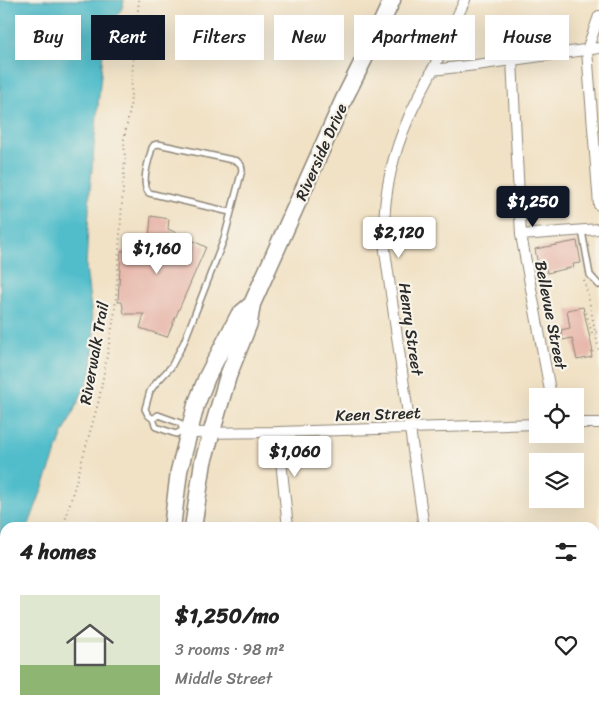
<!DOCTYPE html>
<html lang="en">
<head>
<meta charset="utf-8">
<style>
	:root { --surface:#fff; --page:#f6f6f6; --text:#222; --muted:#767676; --line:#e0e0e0; --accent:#111827 }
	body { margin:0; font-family:Sriracha,sans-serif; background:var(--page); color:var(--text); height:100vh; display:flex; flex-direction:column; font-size:19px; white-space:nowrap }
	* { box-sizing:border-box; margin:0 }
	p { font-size:16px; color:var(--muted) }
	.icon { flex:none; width:28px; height:28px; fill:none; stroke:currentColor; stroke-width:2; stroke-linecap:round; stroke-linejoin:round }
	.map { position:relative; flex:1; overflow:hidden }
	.sheet { position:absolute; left:0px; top:522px; width:600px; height:196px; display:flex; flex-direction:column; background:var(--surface); border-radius:15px 15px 0 0; box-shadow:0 5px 20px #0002 }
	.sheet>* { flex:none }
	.top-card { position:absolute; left:15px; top:15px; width:570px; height:45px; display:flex; gap:10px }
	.controls { position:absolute; left:529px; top:388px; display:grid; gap:10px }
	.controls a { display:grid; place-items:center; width:55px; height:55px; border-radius:0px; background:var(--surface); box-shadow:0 5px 20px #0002; font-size:25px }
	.price { position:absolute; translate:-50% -42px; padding:0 11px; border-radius:5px; background:#fff; color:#222; font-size:16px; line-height:32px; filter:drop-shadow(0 1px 2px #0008) }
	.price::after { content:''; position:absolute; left:50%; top:30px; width:15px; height:11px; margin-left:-8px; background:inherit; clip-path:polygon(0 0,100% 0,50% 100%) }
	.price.active { background:var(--accent); color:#fff }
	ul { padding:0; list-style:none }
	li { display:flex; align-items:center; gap:15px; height:125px; padding:0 20px }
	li+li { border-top:1px solid var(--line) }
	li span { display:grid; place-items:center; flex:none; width:140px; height:100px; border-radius:0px; color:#555 }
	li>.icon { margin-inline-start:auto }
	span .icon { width:60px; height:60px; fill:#fffc; stroke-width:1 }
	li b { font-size:21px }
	h2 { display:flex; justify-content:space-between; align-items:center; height:60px; padding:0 20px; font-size:21px }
	.tag { padding:0 18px; border-radius:0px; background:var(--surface); box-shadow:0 5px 20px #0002; font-size:18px; line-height:45px }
	.tag.active { background:var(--accent); color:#fff }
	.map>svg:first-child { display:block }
</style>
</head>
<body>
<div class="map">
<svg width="599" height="718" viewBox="0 0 599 718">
	<rect width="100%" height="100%" fill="#f7f3e8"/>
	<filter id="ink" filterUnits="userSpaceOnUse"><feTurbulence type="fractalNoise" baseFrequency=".02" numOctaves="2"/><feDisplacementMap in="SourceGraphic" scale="10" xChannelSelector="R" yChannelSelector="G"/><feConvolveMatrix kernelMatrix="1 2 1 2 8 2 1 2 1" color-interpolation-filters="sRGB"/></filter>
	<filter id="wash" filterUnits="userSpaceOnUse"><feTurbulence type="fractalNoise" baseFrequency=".0096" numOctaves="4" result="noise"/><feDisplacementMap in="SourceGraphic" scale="20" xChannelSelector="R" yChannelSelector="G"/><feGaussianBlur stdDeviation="1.12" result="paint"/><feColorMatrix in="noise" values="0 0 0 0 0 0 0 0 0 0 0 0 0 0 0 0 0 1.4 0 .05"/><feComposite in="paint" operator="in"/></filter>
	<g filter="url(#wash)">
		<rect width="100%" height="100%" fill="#f1e2c6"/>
		<!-- water -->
		<path fill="#51bdcb" stroke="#3e747b" d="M 0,0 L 124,0 L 123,7 L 105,32 L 90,190 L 86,267 L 94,336 L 92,372 L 62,436 L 28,527 L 5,528 L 5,650 L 4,653 L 5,714 L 7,714 L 7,718 L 0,718 Z"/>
		<!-- pier -->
		<path fill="#f1e2c6" d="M 0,537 L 5,538 L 5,611 L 0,610 Z"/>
		<g id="blocks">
			<!-- building -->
			<path fill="#e7b5a9" d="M 151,216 L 169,219 L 168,229 L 206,247 L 167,337 L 140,328 L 144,314 L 124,314 L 122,302 L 118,302 L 121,250 L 125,252 L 127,235 L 149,239 Z
				M 577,241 L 581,263 L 573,264 L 574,267 L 547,273 L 546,268 L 539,270 L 535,249 Z
				M 583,307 L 593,352 L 591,352 L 592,357 L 577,360 L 572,338 L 563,340 L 561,330 L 570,328 L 567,310 Z"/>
		</g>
	</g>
	<g filter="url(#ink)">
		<use href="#blocks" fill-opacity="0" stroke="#8e8678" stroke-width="1"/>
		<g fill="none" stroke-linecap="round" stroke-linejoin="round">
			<!-- lane casing -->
			<g stroke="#8e8678" stroke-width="8">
				<path id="lane" d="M 582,231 L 590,275 L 599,285
					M 153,419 L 158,415 L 180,423 L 183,430 L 186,431
					M 183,430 L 176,434 L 156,427 L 153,419 L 148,415 L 145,409 L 150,391 L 156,383 L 171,367 L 184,342 L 224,239 L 242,170 L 241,165 L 237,161 L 158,144 L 154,145 L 152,148 C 149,160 140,183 149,193 L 230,212
					M 578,714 L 579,718
					M 535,718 L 541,714"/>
			</g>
			<!-- street casing -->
			<g stroke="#8e8678" stroke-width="12">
				<path id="street" d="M 599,16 L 587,50 L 599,205
					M 512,60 L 521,235 L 551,396
					M 432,70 L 476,65 L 599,48
					M 521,235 L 599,229
					M 575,423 L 599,423
					M 278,432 L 288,528
					M 190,433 L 278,432 L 538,424
					M 424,528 L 385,251 C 381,204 390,160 409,117 C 416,101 425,85 433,69 C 444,46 454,23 465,0
					M 508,714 L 513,718"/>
			</g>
			<!-- secondary casing -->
			<g stroke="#8e8678" stroke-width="18">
				<path id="secondary" d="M 0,549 L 5,550
					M 0,590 L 5,591"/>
			</g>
			<!-- primary casing -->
			<g stroke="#8e8678" stroke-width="19">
				<path id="primary" d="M 172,528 L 179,471 L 196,405 L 207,377 L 239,315 L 252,304
					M 193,528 L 203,462 L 228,376 L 249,323 L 252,304 L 344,99 L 374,39 L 392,0
					M 595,563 L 599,563
					M 157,718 L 157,714
					M 171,718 L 171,714"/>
			</g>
			<!-- path -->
			<path stroke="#8e8678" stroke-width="2" stroke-dasharray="1 4" stroke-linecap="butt" d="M 584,280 L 588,295 L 599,351
				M 583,310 L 585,310 L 592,333 L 599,331
				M 63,528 L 99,400 L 115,311 L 125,158 L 124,139 L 130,110 L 133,62 L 139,0
				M 35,718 L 36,714"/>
			<!-- lane -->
			<use href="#lane" stroke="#fff" stroke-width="5"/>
			<!-- street -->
			<use href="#street" stroke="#fff" stroke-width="10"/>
			<!-- secondary -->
			<use href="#secondary" stroke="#fff" stroke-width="15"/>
			<!-- primary -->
			<use href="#primary" stroke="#fff" stroke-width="16"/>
		</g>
	</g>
	<g text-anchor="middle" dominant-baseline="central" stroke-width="4.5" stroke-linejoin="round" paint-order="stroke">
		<!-- street labels -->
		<g font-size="16" fill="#2b2b2b" stroke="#f7f3e8">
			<text transform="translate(321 152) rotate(-66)">Riverside Drive</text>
			<text transform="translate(551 315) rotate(79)">Bellevue Street</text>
			<text transform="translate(411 329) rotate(82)">Henry Street</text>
			<text transform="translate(94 353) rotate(-80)">Riverwalk Trail</text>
			<text transform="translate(378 414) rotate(-2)">Keen Street</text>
		</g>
	</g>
</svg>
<div class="controls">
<a><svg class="icon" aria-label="locate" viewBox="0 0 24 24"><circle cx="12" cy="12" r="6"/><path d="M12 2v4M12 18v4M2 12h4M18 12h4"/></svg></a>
<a><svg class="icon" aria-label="layers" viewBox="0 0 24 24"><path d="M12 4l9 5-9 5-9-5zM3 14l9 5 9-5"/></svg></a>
</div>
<b class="price active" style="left:533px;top:228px">$1,250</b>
<b class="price" style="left:399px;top:259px">$2,120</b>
<b class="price" style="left:157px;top:275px">$1,160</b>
<b class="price" style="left:295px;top:478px">$1,060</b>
<div class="top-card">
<a class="tag">Buy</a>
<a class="tag active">Rent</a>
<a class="tag">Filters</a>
<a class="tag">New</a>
<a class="tag">Apartment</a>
<a class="tag">House</a>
</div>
<section class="sheet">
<h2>4 homes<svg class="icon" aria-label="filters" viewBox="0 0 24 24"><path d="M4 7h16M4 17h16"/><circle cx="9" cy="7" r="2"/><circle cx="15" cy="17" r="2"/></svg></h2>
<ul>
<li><span style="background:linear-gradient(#dfe7d0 70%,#8fb573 0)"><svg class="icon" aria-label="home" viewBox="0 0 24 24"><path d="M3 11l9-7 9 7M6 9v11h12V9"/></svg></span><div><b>$1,250/mo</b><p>3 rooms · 98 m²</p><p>Middle Street</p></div><svg class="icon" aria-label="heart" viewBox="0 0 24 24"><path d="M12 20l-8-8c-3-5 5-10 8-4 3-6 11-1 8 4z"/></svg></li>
</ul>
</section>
</div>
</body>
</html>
